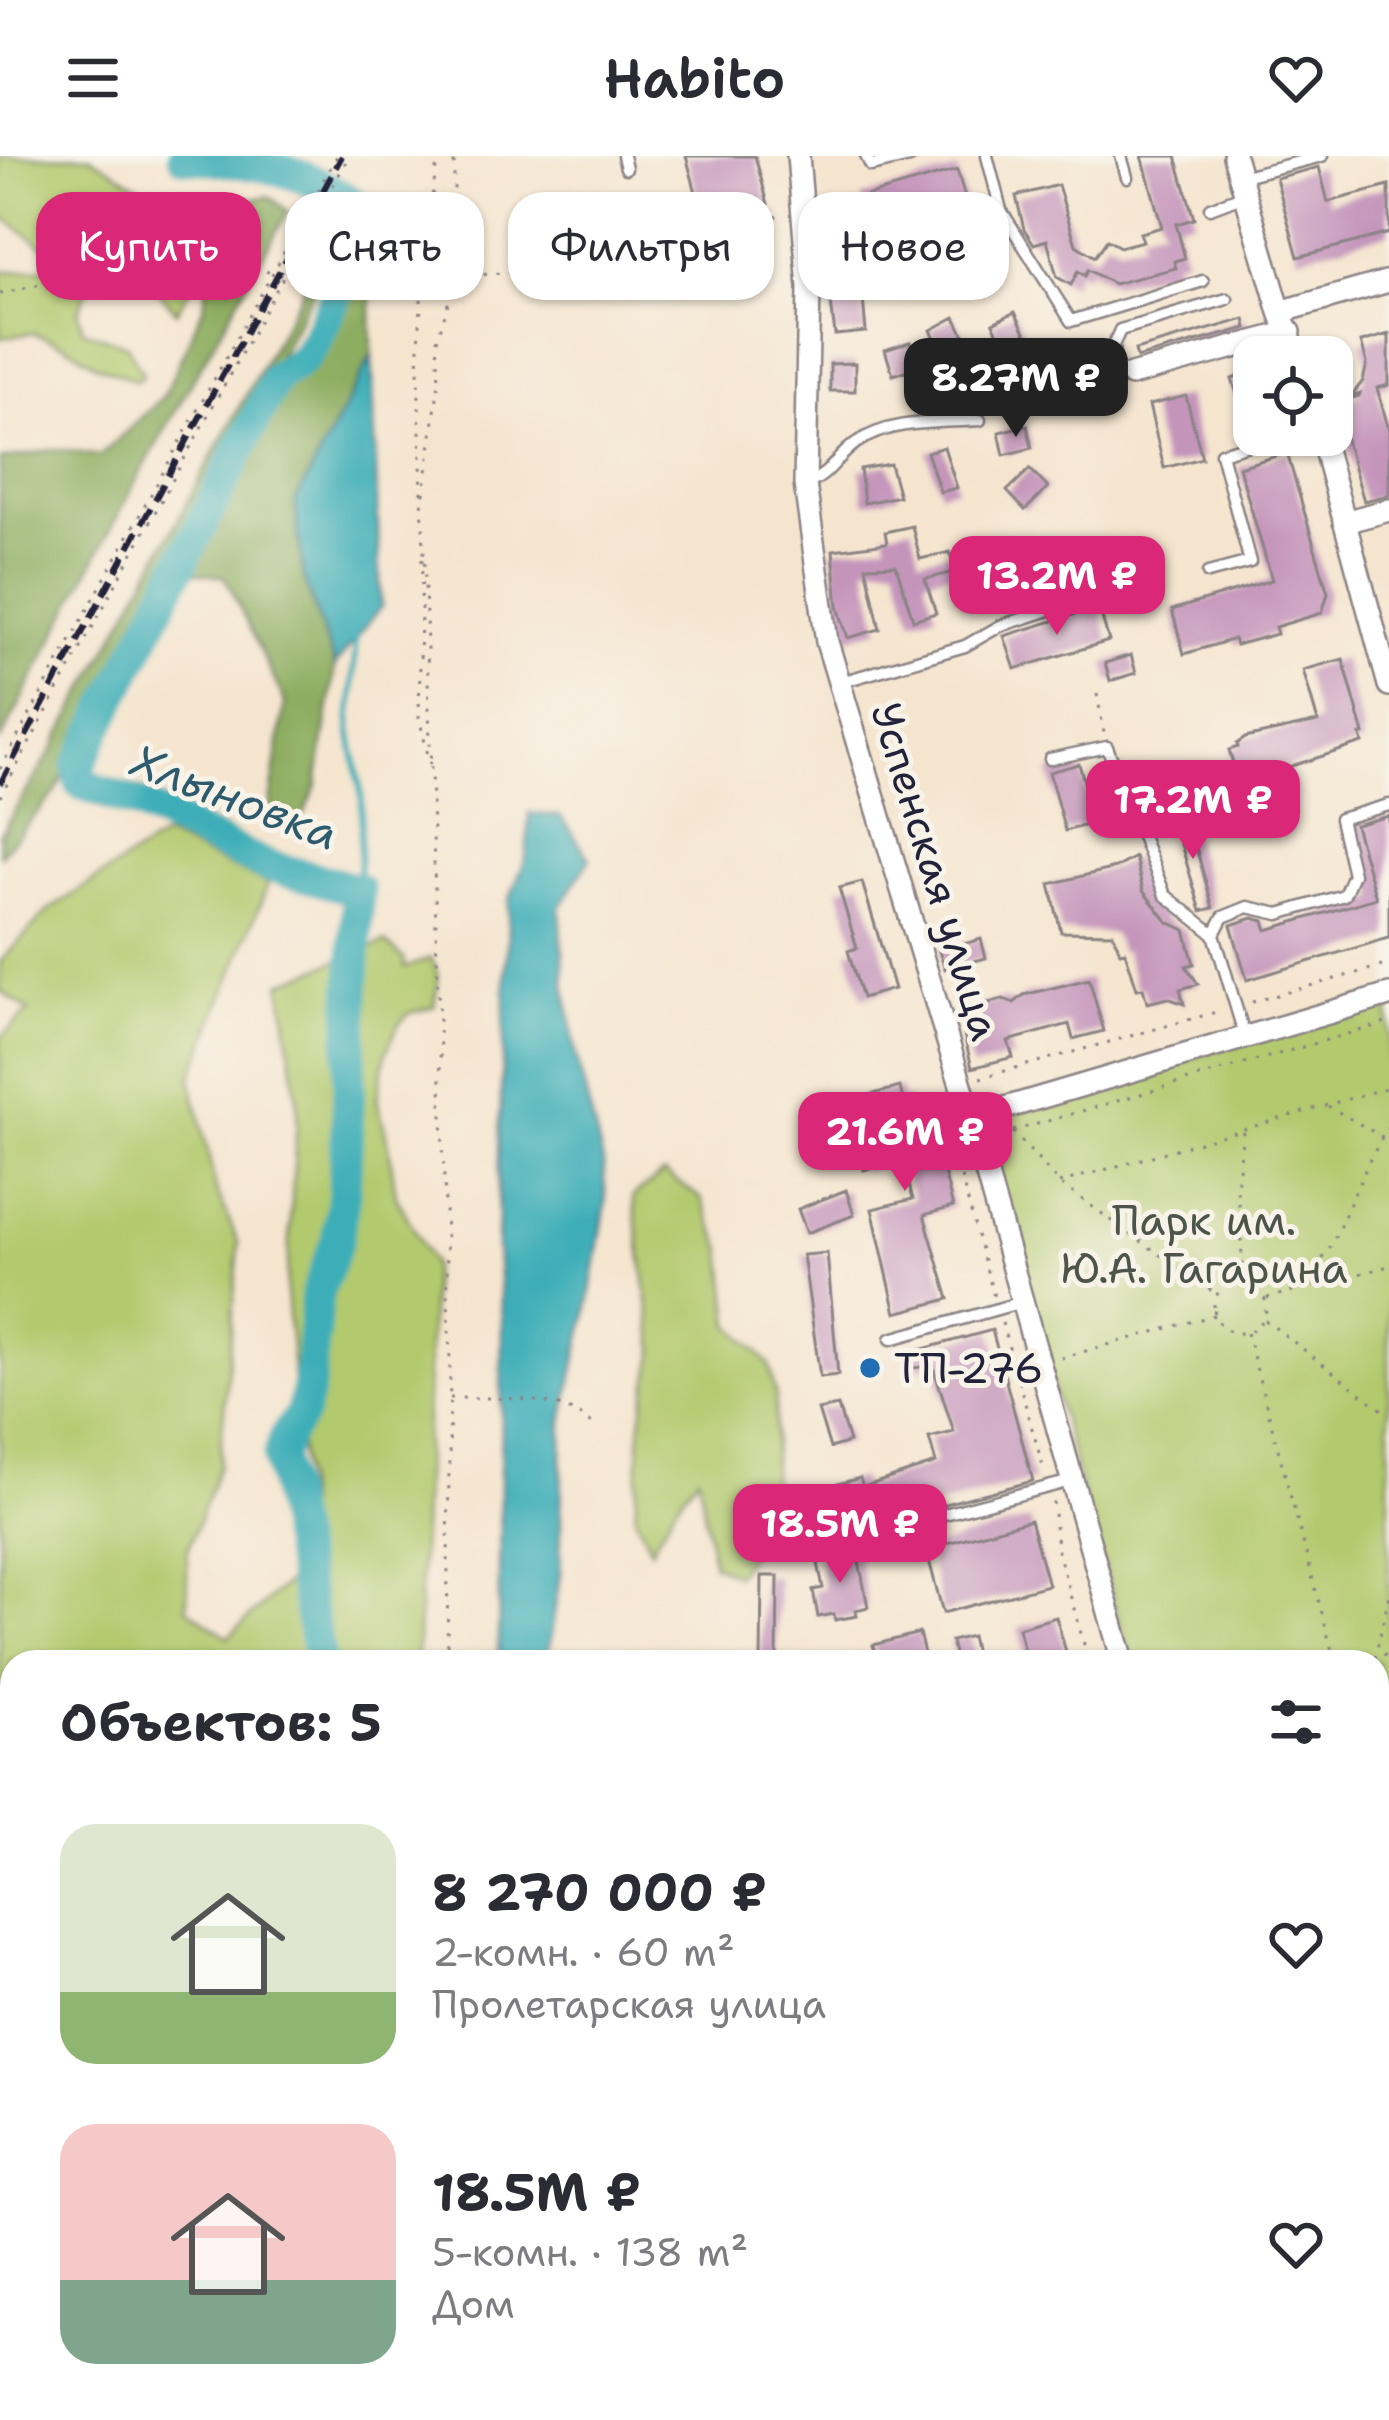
<!DOCTYPE html>
<html lang="ru">
<head>
<meta charset="utf-8">
<style>
	:root { --surface:#fff; --page:#f2f2f3; --text:#2b2b33; --muted:#7c7c81; --accent:#db2777 }
	body { margin:0; font-family:"Shantell Sans",sans-serif; background:var(--page); color:var(--text); height:100vh; display:flex; flex-direction:column; font-size:45px; white-space:nowrap }
	* { box-sizing:border-box; margin:0 }
	p { font-size:39px; color:var(--muted) }
	.icon { flex:none; width:66px; height:66px; fill:none; stroke:currentColor; stroke-width:2; stroke-linecap:round; stroke-linejoin:round }
	.map { position:relative; flex:1; overflow:hidden }
	.sheet { position:absolute; left:0px; top:1494px; width:1389px; height:771px; display:flex; flex-direction:column; background:var(--surface); border-radius:36px 36px 0 0; box-shadow:0 3px 9px #0004 }
	.sheet>* { flex:none }
	.banner { position:absolute; left:36px; top:36px; width:1317px; height:108px; display:flex; gap:24px }
	.tools { position:absolute; left:1233px; top:180px; display:grid; gap:24px }
	.tools a { display:grid; place-items:center; width:120px; height:120px; border-radius:24px; background:var(--surface); box-shadow:0 3px 9px #0004; font-size:60px }
	.price { position:absolute; translate:-50% -102px; padding:0 27px; border-radius:24px; background:var(--accent); color:#fff; font-size:39px; line-height:78px; filter:drop-shadow(0 3px 6px #0008) }
	.price::after { content:''; position:absolute; left:50%; top:72px; width:36px; height:27px; margin-left:-18px; background:inherit; clip-path:polygon(0 0,100% 0,50% 100%) }
	.price.active { background:#222; color:#fff }
	ul { padding:0; list-style:none }
	li { display:flex; align-items:center; gap:36px; height:300px; padding:0 60px }
	li span { display:grid; place-items:center; flex:none; width:336px; height:240px; border-radius:36px; color:#555 }
	li>.icon { margin-inline-start:auto }
	span .icon { width:144px; height:144px; fill:#fffc; stroke-width:1 }
	li b { font-size:51px }
	h2 { display:flex; justify-content:space-between; align-items:center; height:144px; padding:0 60px; font-size:51px }
	.tag { padding:0 42px; border-radius:36px; background:var(--surface); box-shadow:0 3px 9px #0004; font-size:42px; line-height:108px }
	.tag.active { background:var(--accent); color:#fff }
	header { display:flex; justify-content:space-between; align-items:center; height:156px; padding:0 60px; background:var(--surface); font-size:54px; font-weight:600 }
	.map>svg:first-child { display:block }
</style>
</head>
<body>
<header><svg class="icon" aria-label="menu" viewBox="0 0 24 24"><path d="M4 6h16M4 12h16M4 18h16"/></svg>Habito<svg class="icon" aria-label="heart" viewBox="0 0 24 24"><path d="M12 20l-8-8c-3-5 5-10 8-4 3-6 11-1 8 4z"/></svg></header>
<div class="map">
<svg width="1389" height="2264" viewBox="0 0 1389 2264">
	<rect width="100%" height="100%" fill="#f7f3e8"/>
	<filter id="ink" filterUnits="userSpaceOnUse"><feTurbulence type="fractalNoise" baseFrequency=".00833" numOctaves="2"/><feDisplacementMap in="SourceGraphic" scale="24" xChannelSelector="R" yChannelSelector="G"/><feConvolveMatrix kernelMatrix="1 2 1 2 8 2 1 2 1" color-interpolation-filters="sRGB"/></filter>
	<filter id="wash" filterUnits="userSpaceOnUse"><feTurbulence type="fractalNoise" baseFrequency=".004" numOctaves="4" result="noise"/><feDisplacementMap in="SourceGraphic" scale="48" xChannelSelector="R" yChannelSelector="G"/><feGaussianBlur stdDeviation="2.7" result="paint"/><feColorMatrix in="noise" values="0 0 0 0 0 0 0 0 0 0 0 0 0 0 0 0 0 1.4 0 .05"/><feComposite in="paint" operator="in"/></filter>
	<g filter="url(#wash)">
		<rect width="100%" height="100%" fill="#f5e5cf"/>
		<!-- green -->
		<path fill="#b2c96d" stroke="#6a7654" stroke-width="3" d="M 0,0 L 90,0 L 182,56 L 196,91 L 193,128 L 176,156 L 153,129 L 86,93 L 50,95 L 0,59 Z
			M 73,110 L 92,125 L 78,155 L 83,174 L 127,189 L 143,218 L 137,225 L 96,209 L 64,188 L 33,177 L 0,182 L 0,116 Z
			M 164,680 L 268,728 L 191,922 L 216,1033 L 239,1088 L 219,1310 L 187,1396 L 187,1452 L 228,1481 L 293,1421 L 305,1348 L 286,1136 L 298,950 L 281,827 L 385,786 L 404,803 L 405,812 L 431,802 C 441,819 438,831 434,850 L 408,858 L 398,869 L 386,897 L 377,943 L 389,990 L 396,1040 L 432,1107 L 417,1506 L 12,1506 L 12,1574 L 0,1559 L 0,882 L 29,855 L 0,835 L 0,806 L 49,754 Z
			M 1389,839 L 1389,1892 L 1377,1896 L 1377,1506 L 1131,1506 L 982,984 L 987,966 Z
			M 664,1017 L 701,1042 L 723,1093 L 731,1169 L 769,1208 L 776,1240 L 770,1368 L 736,1419 L 713,1408 L 698,1319 L 675,1350 L 651,1393 L 635,1360 L 642,1258 L 655,1194 L 633,1040 Z
			M 12,1683 L 12,1857 L 0,1847 L 0,1691 Z
			M 12,2252 L 190,2253 L 191,2264 L 0,2264 Z
			M 253,2253 L 397,2253 L 414,2264 L 260,2264 Z"/>
		<!-- forest -->
		<path fill="#8dad60" stroke="#58684e" stroke-width="3" d="M 269,40 L 288,55 L 131,334 L 0,586 L 0,304 L 55,293 L 100,300 L 164,240 L 204,150 L 214,72 L 243,44 Z
			M 351,63 L 87,566 L 56,636 L 0,699 L 0,678 L 52,595 L 340,66 Z
			M 359,77 L 370,98 L 372,199 L 295,346 L 303,420 L 335,510 L 317,629 L 296,676 L 268,661 L 285,546 L 225,421 L 186,416 Z"/>
		<!-- water -->
		<path fill="#3eaeb8" stroke="#30687a" stroke-width="3" d="M 372,199 L 381,451 L 335,510 L 303,420 L 295,346 Z
			M 529,657 L 560,660 L 590,702 L 560,752 L 565,827 L 576,900 L 603,1005 L 606,1046 L 589,1148 L 563,1265 L 560,1419 L 547,1506 L 498,1506 L 502,1164 L 497,1091 L 499,986 L 509,744 L 526,702 Z"/>
		<g fill="none" stroke-linecap="round" stroke-linejoin="round">
			<!-- stream -->
			<path stroke="#3eaeb8" stroke-width="6" d="M 356,482 L 350,572 L 362,644 L 358,734"/>
			<!-- river -->
			<path stroke="#3eaeb8" stroke-width="33" d="M 184,0 C 252,8 300,9 358,51 C 369,60 378,65 384,78 C 375,93 361,99 351,113 C 331,139 326,172 306,199 C 299,209 285,213 276,222 L 78,611 L 81,628 L 138,648 L 264,709 L 358,734 L 344,1037 L 337,1084 L 317,1138 L 309,1228 L 301,1259 L 285,1281 L 279,1302 L 320,1506
				M 325,2253 L 330,2264"/>
		</g>
		<g id="blocks">
			<!-- building -->
			<path fill="#c494bb" d="M 686,0 L 755,0 L 768,48 L 704,66 Z
				M 1142,0 L 1176,0 L 1194,63 L 1176,68 L 1185,102 L 1174,105 L 1176,112 L 1114,128 L 1088,114 L 1085,120 L 1078,115 L 1071,129 L 1057,121 L 1047,84 L 1034,88 L 1024,73 L 1016,40 L 1058,29 L 1076,89 L 1095,101 L 1107,84 L 1120,91 L 1143,85 L 1140,77 L 1162,71 Z
				M 1319,11 L 1328,46 L 1389,30 L 1389,77 L 1298,101 L 1276,22 Z
				M 957,14 L 968,52 L 859,81 L 860,92 L 831,94 L 828,63 L 863,57 L 862,41 Z
				M 863,142 L 866,176 L 835,179 L 831,146 Z
				M 1015,156 L 1028,182 L 1006,194 L 993,167 Z
				M 955,161 L 971,193 L 947,205 L 931,174 Z
				M 1245,163 L 1247,172 L 1137,202 L 1135,194 Z
				M 1389,178 L 1389,229 L 1377,232 L 1389,274 L 1389,339 L 1364,345 L 1335,247 L 1359,240 L 1360,237 L 1351,240 L 1363,225 L 1367,207 L 1361,186 Z
				M 910,186 L 918,211 L 893,219 L 885,194 Z
				M 855,207 L 855,235 L 830,235 L 830,208 Z
				M 1254,216 L 1254,277 L 1250,278 L 1232,223 Z
				M 1186,240 L 1202,302 L 1164,312 L 1149,249 Z
				M 1027,269 L 1032,292 L 1004,299 L 999,276 Z
				M 944,291 L 957,332 L 940,336 L 927,296 Z
				M 1287,297 L 1328,437 L 1322,457 L 1275,471 L 1277,478 L 1236,489 L 1234,483 L 1184,498 L 1172,454 L 1272,424 L 1239,311 Z
				M 890,308 L 899,340 L 864,347 L 860,313 Z
				M 1030,313 L 1048,332 L 1025,354 L 1007,335 Z
				M 912,370 L 920,403 L 950,396 L 955,416 L 925,423 L 936,457 L 913,464 L 896,409 L 866,410 L 880,473 L 848,482 L 838,451 L 833,394 L 887,387 L 885,376 Z
				M 1062,399 L 1070,429 L 978,455 L 969,426 Z
				M 1099,451 L 1109,485 L 1015,513 L 1004,480 Z
				M 1131,499 L 1136,517 L 1110,525 L 1105,507 Z
				M 1343,503 L 1364,578 L 1361,579 L 1363,587 L 1239,627 L 1229,594 L 1238,591 L 1237,588 L 1245,582 L 1318,566 L 1303,514 Z
				M 1079,608 L 1090,646 L 1114,640 L 1119,660 L 1065,675 L 1049,616 Z
				M 1187,659 L 1213,752 L 1201,755 L 1173,662 Z
				M 1389,660 L 1389,782 L 1247,824 L 1231,769 L 1253,762 L 1264,765 L 1267,774 L 1376,742 L 1355,669 Z
				M 1135,701 L 1143,735 L 1168,766 L 1185,774 L 1194,808 L 1186,810 L 1198,828 L 1180,833 L 1184,848 L 1168,842 L 1147,847 L 1143,832 L 1137,833 L 1125,795 L 1120,796 L 1113,777 L 1061,776 L 1050,728 L 1115,712 Z
				M 862,726 L 894,833 L 862,842 L 848,795 L 857,792 L 839,732 Z
				M 981,783 L 986,802 L 945,813 L 939,795 Z
				M 1089,823 L 1104,875 L 1073,883 L 1069,868 L 1008,885 L 1013,901 L 972,912 L 961,866 L 976,861 L 973,851 L 1003,843 L 1014,847 L 1024,839 Z
				M 900,931 L 903,944 L 907,943 L 929,959 L 953,1051 L 924,1059 L 949,1143 L 896,1157 L 872,1053 L 913,1043 L 902,1004 L 864,1014 L 850,944 Z
				M 846,1034 L 854,1059 L 807,1077 L 798,1053 Z
				M 827,1097 L 838,1219 L 820,1221 L 803,1099 Z
				M 992,1174 L 1033,1325 L 891,1362 L 885,1341 L 816,1360 L 810,1335 L 860,1322 L 863,1331 L 936,1307 L 929,1282 L 954,1276 L 933,1210 L 912,1212 L 908,1197 Z
				M 838,1250 L 849,1286 L 830,1292 L 818,1254 Z
				M 1030,1364 L 1048,1429 L 943,1457 L 926,1393 Z
				M 857,1395 L 868,1451 L 856,1454 L 857,1460 L 835,1464 L 834,1458 L 818,1461 L 813,1434 L 823,1432 L 817,1402 Z
				M 762,1420 L 778,1420 L 777,1506 L 761,1506 Z
				M 1056,1461 L 1069,1506 L 1027,1506 L 1018,1472 Z
				M 919,1477 L 926,1506 L 878,1506 L 873,1489 Z
				M 971,1480 L 977,1506 L 956,1506 L 951,1485 Z"/>
		</g>
	</g>
	<g filter="url(#ink)">
		<use href="#blocks" fill-opacity="0" stroke="#8c8485" stroke-width="3"/>
		<g fill="none" stroke-linecap="round" stroke-linejoin="round">
			<!-- lane casing -->
			<g stroke="#8c8485" stroke-width="15">
				<path id="lane" d="M 623,0 L 626,12
					M 866,0 L 871,10 L 910,1
					M 987,0 L 1001,54 L 1071,165 L 1203,125
					M 1121,0 L 1127,21
					M 1240,21 L 1322,0
					M 1210,52 L 1245,39
					M 1131,219 L 1116,211 L 1113,190 L 1120,174 L 1227,143
					M 805,328 C 829,321 836,301 856,287 C 892,263 939,267 980,264
					M 1208,417 L 1250,406 L 1221,297 L 1283,279
					M 841,526 L 965,490 L 1000,470 L 1105,436
					M 1050,603 L 1107,591 L 1165,739 L 1214,778
					M 1245,881 L 1214,778 L 1223,761 L 1248,751 L 1279,758 L 1344,739 L 1353,718 L 1340,663 L 1389,649
					M 891,1183 L 1022,1146
					M 798,1348 L 809,1390 L 818,1391 L 1071,1325
					M 1377,1905 L 1389,1902
					M 957,2253 L 960,2264
					M 1094,2253 L 1101,2264
					M 1045,2264 L 1085,2253"/>
			</g>
			<!-- street casing -->
			<g stroke="#8c8485" stroke-width="26">
				<path id="street" d="M 798,0 L 809,132 L 805,328 L 827,486 L 971,962 L 1123,1506
					M 1234,0 L 1280,156 L 1297,201
					M 1280,156 L 1389,125
					M 1131,219 L 1290,176
					M 1321,279 L 1389,529
					M 1344,366 L 1389,354
					M 971,962 L 1389,839
					M 0,1864 L 12,1876
					M 1377,2197 L 1389,2193
					M 0,2215 L 3,2219
					M 1330,2253 L 1333,2264
					M 601,2264 L 601,2253
					M 808,2264 L 808,2253
					M 1144,2264 L 1185,2253"/>
			</g>
			<!-- path -->
			<path stroke="#8c8485" stroke-width="3" stroke-dasharray="3 9" stroke-linecap="butt" d="M 438,0 L 423,103 L 418,213 L 450,1206 L 447,1506
				M 424,123 L 583,111 L 713,93 L 782,57
				M 0,138 L 97,114 L 221,93 L 270,117
				M 424,339 L 439,226 L 437,184 L 464,95 L 454,56 L 454,0
				M 422,403 L 419,561 L 430,608
				M 1097,538 L 1104,577
				M 0,613 L 337,0
				M 0,641 L 349,0
				M 1252,846 L 1389,808
				M 980,922 L 1220,855
				M 939,940 L 994,1141
				M 1328,950 L 1389,985
				M 1013,975 L 1389,866
				M 1243,975 L 1237,1033 L 1244,1125
				M 1013,976 L 1059,1027 L 1217,1139
				M 1059,1027 L 1389,931
				M1214 1151a26 26 0 1 1 52 0a26 26 0 1 1-52 0Z
				M 1303,1133 L 1331,1090 L 1369,1005 L 1389,970
				M 1267,1142 L 1389,1110
				M 1265,1164 L 1389,1259
				M 1002,1167 L 1044,1314
				M 1247,1177 L 1335,1506
				M 1061,1202 L 1215,1159
				M 450,1242 C 495,1243 563,1236 596,1272
				M 1053,1346 L 1057,1392 L 1089,1506
				M 1375,1502 L 1389,1439
				M 1360,1506 L 1389,1498
				M 1377,1549 L 1389,1545
				M 1377,1642 L 1389,1679
				M 1377,1731 L 1389,1724
				M 1377,1849 L 1389,1841
				M 1377,2033 L 1389,2037
				M 1377,2233 L 1389,2229
				M 849,2253 L 850,2264
				M 1304,2253 L 1307,2255
				M 438,2264 L 438,2253
				M 1012,2264 L 1032,2258
				M 1235,2264 L 1274,2253"/>
			<!-- lane -->
			<use href="#lane" stroke="#fff" stroke-width="10"/>
			<!-- street -->
			<use href="#street" stroke="#fff" stroke-width="21"/>
			<!-- rail -->
			<path stroke="#22223b" stroke-width="6" stroke-dasharray="18 9" stroke-linecap="butt" d="M 0,628 L 342,0"/>
		</g>
	</g>
	<!-- markers -->
	<circle fill="#1f6fb2" stroke="#f7f3e8" stroke-width="4.5" cx="870" cy="1212" r="12"/>
	<g text-anchor="middle" dominant-baseline="central" stroke-width="10" stroke-linejoin="round" paint-order="stroke">
		<!-- street labels -->
		<g font-size="42" fill="#22223b" stroke="#f7f3e8">
			<text transform="translate(936 715) rotate(73)">Успенская улица</text>
		</g>
		<!-- park labels -->
		<g font-size="42" fill="#4d544a" stroke="#f7f3e8">
			<text x="1204" y="1064">Парк им.<tspan x="1204" dy="48">Ю.А. Гагарина</tspan></text>
		</g>
		<!-- poi labels -->
		<g font-size="42" fill="#22223b" stroke="#f7f3e8" text-anchor="start">
			<text x="894" y="1212">ТП-276</text>
		</g>
		<!-- water labels -->
		<g font-size="45" font-style="italic" fill="#2d5a6d" stroke="#f7f3e8">
			<text transform="translate(235 641) rotate(21)">Хлыновка</text>
		</g>
	</g>
</svg>
<div class="tools">
<a><svg class="icon" aria-label="locate" viewBox="0 0 24 24"><circle cx="12" cy="12" r="6"/><path d="M12 2v4M12 18v4M2 12h4M18 12h4"/></svg></a>
</div>
<b class="price active" style="left:1016px;top:284px">8.27M ₽</b>
<b class="price" style="left:1057px;top:482px">13.2M ₽</b>
<b class="price" style="left:1193px;top:706px">17.2M ₽</b>
<b class="price" style="left:905px;top:1038px">21.6M ₽</b>
<b class="price" style="left:840px;top:1430px">18.5M ₽</b>
<div class="banner">
<a class="tag active">Купить</a>
<a class="tag">Снять</a>
<a class="tag">Фильтры</a>
<a class="tag">Новое</a>
</div>
<section class="sheet">
<h2>Объектов: 5<svg class="icon" aria-label="filters" viewBox="0 0 24 24"><path d="M4 7h16M4 17h16"/><circle cx="9" cy="7" r="2"/><circle cx="15" cy="17" r="2"/></svg></h2>
<ul>
<li><span style="background:linear-gradient(#dfe7d0 70%,#8fb573 0)"><svg class="icon" aria-label="home" viewBox="0 0 24 24"><path d="M3 11l9-7 9 7M6 9v11h12V9"/></svg></span><div><b>8 270 000 ₽</b><p>2-комн. · 60 m²</p><p>Пролетарская улица</p></div><svg class="icon" aria-label="heart" viewBox="0 0 24 24"><path d="M12 20l-8-8c-3-5 5-10 8-4 3-6 11-1 8 4z"/></svg></li>
<li><span style="background:linear-gradient(#f6c9c9 65%,#7fa58c 0)"><svg class="icon" aria-label="home" viewBox="0 0 24 24"><path d="M3 11l9-7 9 7M6 9v11h12V9"/></svg></span><div><b>18.5M ₽</b><p>5-комн. · 138 m²</p><p>Дом</p></div><svg class="icon" aria-label="heart" viewBox="0 0 24 24"><path d="M12 20l-8-8c-3-5 5-10 8-4 3-6 11-1 8 4z"/></svg></li>
</ul>
</section>
</div>
</body>
</html>
